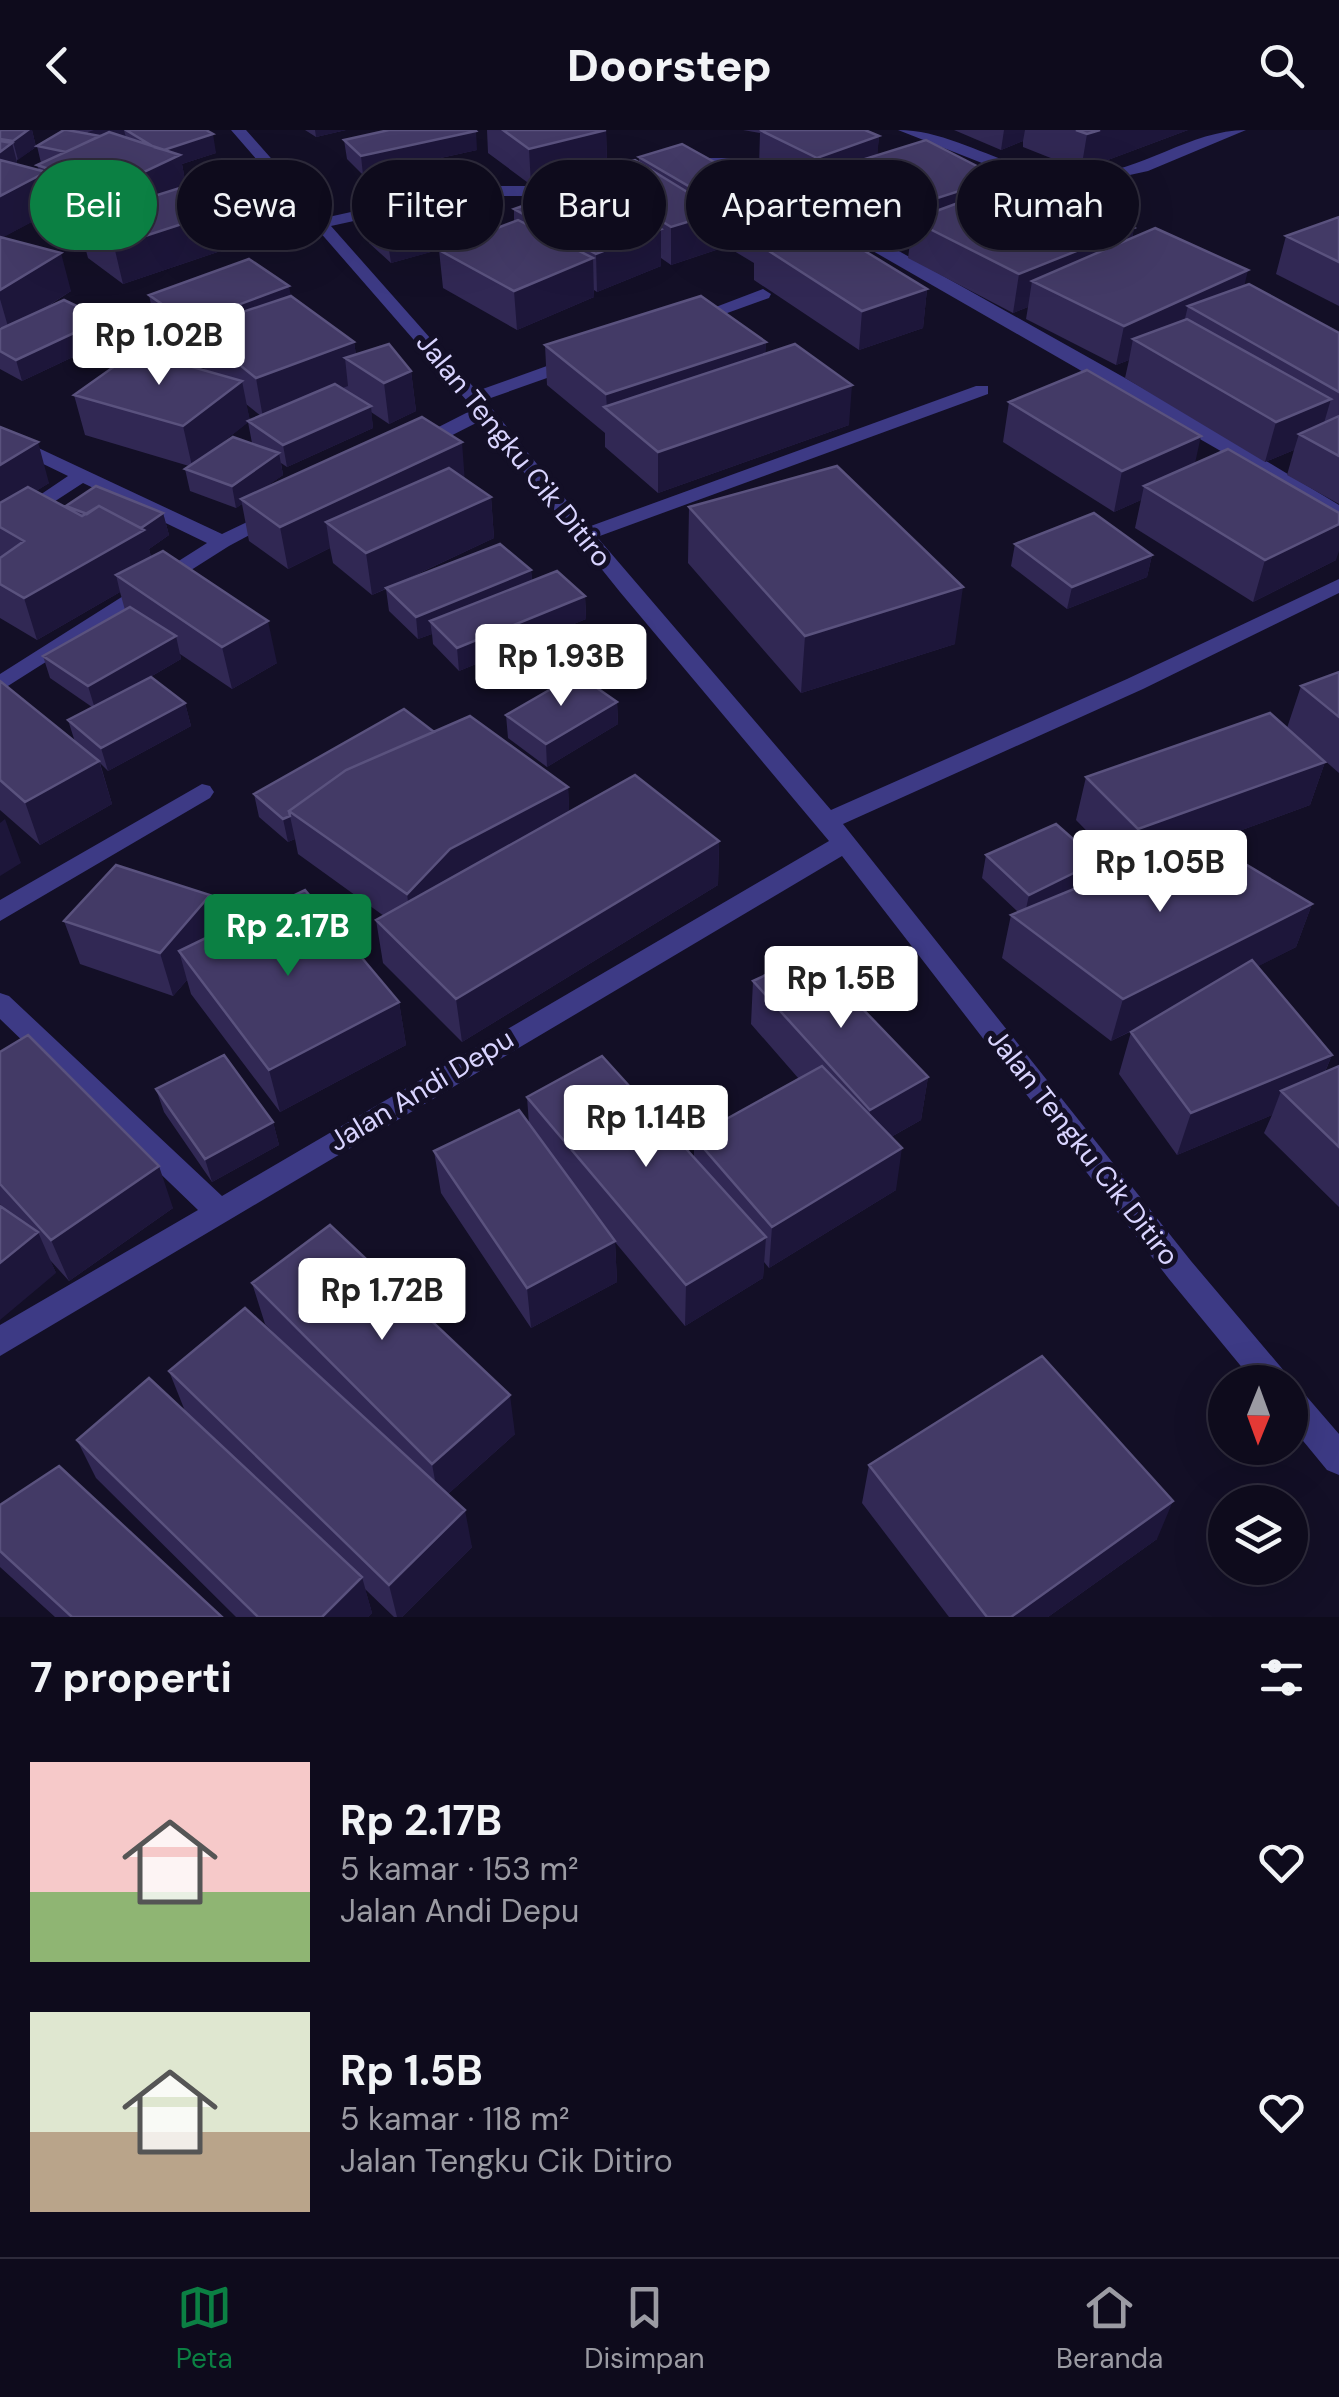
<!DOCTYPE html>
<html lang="id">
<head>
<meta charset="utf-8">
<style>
	:root { --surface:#0e0b1c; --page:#171425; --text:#f1f3f6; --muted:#9b9ba3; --line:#2e2b3b; --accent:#0b8043 }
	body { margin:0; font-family:"DM Sans",sans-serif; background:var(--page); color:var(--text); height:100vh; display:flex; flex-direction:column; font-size:38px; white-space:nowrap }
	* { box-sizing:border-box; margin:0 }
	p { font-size:32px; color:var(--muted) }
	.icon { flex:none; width:55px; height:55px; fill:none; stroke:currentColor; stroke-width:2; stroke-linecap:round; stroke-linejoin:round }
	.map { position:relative; height:1487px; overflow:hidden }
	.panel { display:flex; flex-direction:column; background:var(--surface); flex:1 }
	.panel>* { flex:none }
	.guide { position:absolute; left:30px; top:30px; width:1280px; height:90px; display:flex; gap:20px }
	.needle { width:65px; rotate:181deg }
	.fabs { position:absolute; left:1208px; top:1235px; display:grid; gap:20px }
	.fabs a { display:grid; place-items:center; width:100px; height:100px; border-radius:50%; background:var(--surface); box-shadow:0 10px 40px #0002,0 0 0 2px var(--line); font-size:50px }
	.price { position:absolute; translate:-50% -85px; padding:0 22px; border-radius:10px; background:#fff; color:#222; font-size:32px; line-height:65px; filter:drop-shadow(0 2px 5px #0008) }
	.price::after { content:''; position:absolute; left:50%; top:60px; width:30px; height:22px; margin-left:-15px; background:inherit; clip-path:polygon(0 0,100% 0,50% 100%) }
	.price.on { background:var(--accent); color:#fff }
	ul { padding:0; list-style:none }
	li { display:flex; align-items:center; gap:30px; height:250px; padding:0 30px }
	li span { display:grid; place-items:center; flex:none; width:280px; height:200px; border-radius:0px; color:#555 }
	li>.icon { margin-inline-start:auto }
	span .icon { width:120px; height:120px; fill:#fffc; stroke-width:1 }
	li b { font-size:42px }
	h2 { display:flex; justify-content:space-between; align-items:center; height:120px; padding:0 30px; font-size:42px }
	.tag { padding:0 35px; border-radius:45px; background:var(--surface); box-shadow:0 10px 40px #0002,0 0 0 2px var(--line); font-size:35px; line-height:90px }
	.tag.on { background:var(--accent); color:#fff }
	header { display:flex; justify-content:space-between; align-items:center; height:130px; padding:0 30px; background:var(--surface); font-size:45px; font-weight:800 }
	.tab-bar { display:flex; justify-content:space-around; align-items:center; height:140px; border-top:2px solid var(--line); background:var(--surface); font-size:28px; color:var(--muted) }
	.tab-bar a { display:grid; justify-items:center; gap:5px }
	.tab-bar .on { color:var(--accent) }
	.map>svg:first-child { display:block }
</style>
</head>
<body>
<header><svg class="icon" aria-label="back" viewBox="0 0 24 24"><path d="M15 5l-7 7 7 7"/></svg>Doorstep<svg class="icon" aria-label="search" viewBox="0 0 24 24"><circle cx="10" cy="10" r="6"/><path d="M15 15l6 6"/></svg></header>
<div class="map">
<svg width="1339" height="1487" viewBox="0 0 1339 1487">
	<rect width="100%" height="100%" fill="#130f26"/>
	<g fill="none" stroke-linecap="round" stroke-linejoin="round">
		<!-- minor -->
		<path fill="#3d3a85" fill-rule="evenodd" d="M 231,0 L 246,0 L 324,88 L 468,56 L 542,56 L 625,42 L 625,48 L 542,66 L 468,66 L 331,96 L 477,261 L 569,228 L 581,228 L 581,236 L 485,270 L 588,397 L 976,256 L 988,256 L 988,264 L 597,407 L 831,680 L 1127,549 L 1339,449 L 1339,463 L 1143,559 L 843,694 L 1191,1131 L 1285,1242 L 1290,1252 L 1254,1252 L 1169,1149 L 842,726 L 0,1226 L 0,1195 L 198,1080 L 0,889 L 0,863 L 9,866 L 222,1066 L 829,711 L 620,462 L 482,290 L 421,321 L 407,321 L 407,313 L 474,279 Z
			M 898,0 C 960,0 1014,49 1084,45 C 1141,42 1191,0 1246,0 L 1148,41 L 1084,55 L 1010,44 Z
			M 678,28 L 733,28 L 1175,276 L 1339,375 L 1339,389 L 725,36 L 673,35 L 673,29 Z
			M 763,159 L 771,164 L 769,168 L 694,195 L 679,191 Z
			M 0,300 L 222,404 L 268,382 L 275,380 L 285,386 L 229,416 L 0,561 L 0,544 L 207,413 L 83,353 L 0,407 L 0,392 L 68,346 L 0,313 Z
			M 202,654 L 210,656 L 214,662 L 210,668 L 0,791 L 0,770 Z
			M 1290,1256 L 1301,1260 L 1339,1304 L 1339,1345 L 1327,1340 L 1290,1295 Z"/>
	</g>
	<!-- wall -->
	<path fill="#312854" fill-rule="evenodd" d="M 0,0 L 32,0 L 36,17 L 17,30 L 17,32 L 15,34 L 39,40 L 37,35 L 41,33 L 37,16 L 64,0 L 206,0 L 216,23 L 182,34 L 186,56 L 268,105 L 123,154 L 88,128 L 78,90 L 90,87 L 54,74 L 56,79 L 3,107 L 71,161 L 39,182 L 104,189 L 109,210 L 22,251 L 0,239 L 0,199 L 2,198 L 0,197 Z
		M 305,0 L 346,0 L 316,7 Z
		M 487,0 L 606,0 L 607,36 L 531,55 L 488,23 Z
		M 743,0 L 865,0 L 879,6 L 877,25 L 1000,48 L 999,58 L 1134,98 L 1132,108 L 1244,156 L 1339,203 L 1339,374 L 1287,345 L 1294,320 L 1265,332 L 1125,248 L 1129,230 L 1116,235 L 1026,189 L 1028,177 L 1013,183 L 908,128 L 910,113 L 893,119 L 823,77 L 824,61 L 815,64 L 759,36 L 760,3 Z
		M 954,0 L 1188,0 L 1081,40 L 1023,17 L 1023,11 L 1001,20 Z
		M 344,10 L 477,20 L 363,45 L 347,29 Z
		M 639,27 L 805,97 L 927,159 L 923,198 L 859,220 L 754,150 L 754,133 L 719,112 L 719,119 L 671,135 L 661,128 L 661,136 L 597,162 L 594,160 L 594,167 L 517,200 L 443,158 L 439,120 L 441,119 L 391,133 L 369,113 L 367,93 L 489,101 L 514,91 L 514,79 L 587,60 L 586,44 L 639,32 Z
		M 1339,87 L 1339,176 L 1276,144 L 1286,106 Z
		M 149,165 L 291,166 L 354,212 L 356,225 L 411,241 L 416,281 L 389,294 L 371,282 L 373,298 L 287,337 L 281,333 L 283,345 L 261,360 L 465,349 L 491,367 L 494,408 L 392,456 L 531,440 L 532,451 L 585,466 L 586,489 L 459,541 L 433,514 L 432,504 L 418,509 L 389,481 L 386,459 L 372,465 L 333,433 L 330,418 L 288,439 L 249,411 L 242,374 L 236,378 L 190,361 L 185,339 L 189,336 L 85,305 L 74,265 L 207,241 L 202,237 L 201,230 L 197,232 L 157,203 ZM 246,274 L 261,286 L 250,291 ZM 248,292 L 252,313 L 209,323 Z
		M 766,212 L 765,224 L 849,295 L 658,363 L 605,317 L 605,303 L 547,255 L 545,215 Z
		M 1009,272 L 1195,333 L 1336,430 L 1253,472 L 1135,398 L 1141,370 L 1114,382 L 1003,312 Z
		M 0,297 L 49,353 L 36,361 L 67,378 L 66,376 L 163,383 L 169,405 L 149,419 L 151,427 L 277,533 L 232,559 L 180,524 L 181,529 L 140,553 L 185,573 L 191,596 L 108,641 L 100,633 L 112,674 L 40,715 L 0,680 L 0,551 L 75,612 L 68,590 L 92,577 L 50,548 L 43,526 L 125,480 L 120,462 L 37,510 L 0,488 Z
		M 689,377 L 955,514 L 801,563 L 688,433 Z
		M 1015,414 L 1152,425 L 1147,447 L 1067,479 L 1011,436 Z
		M 1339,542 L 1339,643 L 1307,615 L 1325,632 L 1310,675 L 1209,712 L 1312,774 L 1296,817 L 1258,836 L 1332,925 L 1325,942 L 1339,936 L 1339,1077 L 1264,1003 L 1272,985 L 1177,1025 L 1119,944 L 1131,902 L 1138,898 L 1111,911 L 1002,828 L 1011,785 L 1018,782 L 982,748 L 986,725 L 1093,751 L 1123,738 L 1076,690 L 1086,647 L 1287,598 L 1301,556 Z
		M 617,572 L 618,594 L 547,637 L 508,608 L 506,585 Z
		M 434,602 L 568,657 L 569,682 L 719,711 L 718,755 L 462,912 L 383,833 L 376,790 L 384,786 L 298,724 L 295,709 L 288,712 L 259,687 L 254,664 Z
		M 64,791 L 219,802 L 399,872 L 406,915 L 280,982 L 191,864 L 187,850 L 173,866 L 80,834 Z
		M 753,851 L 928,947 L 921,990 L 891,1007 L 896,1060 L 769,1138 L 764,1132 L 763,1148 L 685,1196 L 615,1112 L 617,1152 L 531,1198 L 441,1063 L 434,1021 L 529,994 L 527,967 L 694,1028 L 694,1007 L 799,949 L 751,894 Z
		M 0,922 L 173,1078 L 69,1151 L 50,1130 L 56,1143 L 0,1074 Z
		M 156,959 L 273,992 L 279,1015 L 212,1052 L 164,982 Z
		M 252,1153 L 515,1304 L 448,1364 L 472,1417 L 402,1487 L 394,1487 L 365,1459 L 372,1483 L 368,1487 L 236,1487 L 96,1348 L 77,1310 L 185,1281 L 169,1241 L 284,1214 L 265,1194 Z
		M 869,1335 L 1157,1409 L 1048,1487 L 949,1487 L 862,1373 Z
		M 0,1375 L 222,1487 L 55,1487 L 0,1437 Z"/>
	<!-- shaded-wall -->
	<path fill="#1d163a" d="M 10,0 L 32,0 L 36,17 L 18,30 Z
		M 94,0 L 124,0 L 126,8 L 80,43 L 88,2 Z
		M 315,0 L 346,0 L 316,7 Z
		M 606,0 L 607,36 L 531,55 L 529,19 Z
		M 1004,0 L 1025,0 L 1023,11 L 1001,20 Z
		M 1100,0 L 1188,0 L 1081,40 L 1087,4 Z
		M 476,1 L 477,20 L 363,45 L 361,26 Z
		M 213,4 L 216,23 L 182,34 L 187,61 L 117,96 L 108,59 L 161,21 Z
		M 879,6 L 876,42 L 826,41 L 824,61 L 815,64 L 817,28 Z
		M 12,13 L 17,32 L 0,46 L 0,22 Z
		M 46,42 L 56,79 L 0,109 L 0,66 Z
		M 1000,48 L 995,85 L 912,90 L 910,113 L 893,119 L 897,81 Z
		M 262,68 L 268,105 L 123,154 L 114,116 Z
		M 720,82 L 719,119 L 671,135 L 671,97 Z
		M 806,83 L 804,121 L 761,116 L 762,99 Z
		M 488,86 L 490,106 L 391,133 L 388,113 Z
		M 1134,98 L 1127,136 L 1032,151 L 1028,177 L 1013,183 L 1019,144 Z
		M 661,99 L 661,136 L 597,162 L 596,124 Z
		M 61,123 L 71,161 L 9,200 L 0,169 L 0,160 Z
		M 593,128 L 594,167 L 517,200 L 514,161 Z
		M 1248,140 L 1239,179 L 1188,176 L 1181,205 L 1133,209 L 1129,230 L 1116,235 L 1124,196 Z
		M 289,156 L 296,194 L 194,198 L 201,230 L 197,232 L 189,193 Z
		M 927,159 L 923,198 L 859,220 L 862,181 Z
		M 104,189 L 109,210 L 22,251 L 16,230 Z
		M 354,212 L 358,237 L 345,228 L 348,256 L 263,288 L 256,248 Z
		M 766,212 L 764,251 L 607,279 L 606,264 Z
		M 411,241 L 416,281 L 389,294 L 384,253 Z
		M 242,251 L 250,291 L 192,336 L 183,296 Z
		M 852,255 L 849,295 L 658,363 L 658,322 Z
		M 1331,269 L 1319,310 L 1299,304 L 1294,320 L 1265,332 L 1276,292 Z
		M 371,276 L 373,298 L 287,337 L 283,315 Z
		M 1201,306 L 1192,347 L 1144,356 L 1141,370 L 1114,382 L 1122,341 Z
		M 38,312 L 49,353 L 0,384 L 0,335 Z
		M 462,312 L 465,353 L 326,392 L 330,418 L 288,439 L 280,397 Z
		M 279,323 L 283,345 L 245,372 L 241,369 L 242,374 L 236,378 L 232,356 Z
		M 491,367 L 494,408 L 372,465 L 366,423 Z
		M 163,383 L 169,405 L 149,419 L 155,441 L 116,445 L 120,462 L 37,510 L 24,468 L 134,403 Z
		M 1339,394 L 1339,421 L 1336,430 L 1253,472 L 1265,430 Z
		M 1152,425 L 1147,447 L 1067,479 L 1072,457 Z
		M 531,440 L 533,463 L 430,491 L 432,504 L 418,509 L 416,487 Z
		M 963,457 L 955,514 L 801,563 L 805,506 Z
		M 585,466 L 586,489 L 459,541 L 457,518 Z
		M 268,491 L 277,533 L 232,559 L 222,517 Z
		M 176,506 L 181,529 L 95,579 L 88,556 Z
		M 617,572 L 618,594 L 547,637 L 546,614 Z
		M 185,573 L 191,596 L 108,641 L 101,618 Z
		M 99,631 L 112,674 L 40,715 L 25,672 Z
		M 1325,632 L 1310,675 L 1127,742 L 1138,699 Z
		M 568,657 L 570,700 L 413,807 L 407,764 L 450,719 Z
		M 290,686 L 295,709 L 288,712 L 283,689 Z
		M 5,689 L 21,733 L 0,746 L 0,693 Z
		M 719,711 L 718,755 L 462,912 L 456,869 Z
		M 1098,731 L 1092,754 L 1024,788 L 1029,765 Z
		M 210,765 L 221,808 L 179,821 L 187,850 L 173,866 L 160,823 Z
		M 1312,774 L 1296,817 L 1111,911 L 1123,869 Z
		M 399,872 L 406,915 L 280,982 L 269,940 Z
		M 1332,925 L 1314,967 L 1281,961 L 1272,985 L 1177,1025 L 1191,983 Z
		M 928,947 L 921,990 L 864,1022 L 870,980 Z
		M 273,992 L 279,1015 L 212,1052 L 205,1029 Z
		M 902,1018 L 896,1060 L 769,1138 L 772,1097 Z
		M 159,1036 L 173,1078 L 69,1151 L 51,1110 Z
		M 38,1102 L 56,1143 L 0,1190 L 0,1133 Z
		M 766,1107 L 763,1148 L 685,1196 L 686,1155 Z
		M 615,1111 L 617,1152 L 531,1198 L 527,1158 Z
		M 510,1265 L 515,1304 L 439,1372 L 432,1334 Z
		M 1173,1371 L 1157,1409 L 1048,1487 L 1011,1487 Z
		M 465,1380 L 472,1417 L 402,1487 L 397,1487 L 389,1455 Z
		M 362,1447 L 372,1483 L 368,1487 L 322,1487 Z"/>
	<!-- building -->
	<path fill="#433a66" stroke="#5a527e" stroke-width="2.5" d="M 0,0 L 28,0 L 13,11 L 0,9 Z
		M 64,0 L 67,0 L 100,6 L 66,22 L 37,16 Z
		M 126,0 L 206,0 L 213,4 L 164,20 L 154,17 Z
		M 389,0 L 475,0 L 476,1 L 361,26 L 344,10 Z
		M 503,0 L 606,0 L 529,19 Z
		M 760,0 L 865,0 L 879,6 L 817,28 Z
		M 1076,0 L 1100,0 L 1087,4 Z
		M 109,2 L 180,25 L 108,59 L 37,35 Z
		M 926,10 L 1000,48 L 897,81 L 826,41 Z
		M 0,11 L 12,13 L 0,22 Z
		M 682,14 L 806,83 L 762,99 L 639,27 Z
		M 0,30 L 46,42 L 0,66 Z
		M 635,30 L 720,82 L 671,97 L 586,44 Z
		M 224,44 L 262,68 L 114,116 L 78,90 Z
		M 1026,48 L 1134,98 L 1019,144 L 912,90 Z
		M 579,56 L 661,99 L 596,124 L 514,79 Z
		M 465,68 L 488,86 L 388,113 L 367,93 Z
		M 1339,87 L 1339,132 L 1286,106 Z
		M 518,90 L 593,128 L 514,161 L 439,120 Z
		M 819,93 L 927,159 L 862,181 L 755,112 Z
		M 1155,98 L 1248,140 L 1124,196 L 1032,151 Z
		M 0,107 L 61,123 L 0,160 Z
		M 249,129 L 289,156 L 189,193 L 149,165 Z
		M 1249,154 L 1339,203 L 1339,262 L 1188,176 Z
		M 291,166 L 354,212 L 256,248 L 194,198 Z
		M 701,166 L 766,212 L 606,264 L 545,215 Z
		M 64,170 L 104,189 L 16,230 L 0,221 L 0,199 Z
		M 1187,189 L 1331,269 L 1276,292 L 1133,209 Z
		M 389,214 L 411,241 L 384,253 L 345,228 Z
		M 795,214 L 852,255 L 658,322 L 604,277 Z
		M 136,221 L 242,251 L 183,296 L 74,265 Z
		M 1087,240 L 1201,306 L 1122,341 L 1009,272 Z
		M 335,254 L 371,276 L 283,315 L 248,291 Z
		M 1339,286 L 1339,326 L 1299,304 Z
		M 422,287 L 462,312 L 280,397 L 241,369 Z
		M 0,297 L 38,312 L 0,335 Z
		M 233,307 L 279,323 L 232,356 L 185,339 Z
		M 1228,319 L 1339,383 L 1339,394 L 1265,430 L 1144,356 Z
		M 837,336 L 963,457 L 805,506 L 689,377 Z
		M 449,338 L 491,367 L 366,423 L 326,392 Z
		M 96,356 L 163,383 L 141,398 L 99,376 L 87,384 L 66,376 Z
		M 28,357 L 82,386 L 99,376 L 144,400 L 24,468 L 0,454 L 0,428 L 24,411 L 0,397 L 0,373 Z
		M 1094,383 L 1152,425 L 1072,457 L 1015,414 Z
		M 500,414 L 531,440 L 416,487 L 386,458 Z
		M 163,421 L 268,491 L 222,517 L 116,445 Z
		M 557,441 L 585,466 L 457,518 L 430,491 Z
		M 130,477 L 176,506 L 88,556 L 43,526 Z
		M 1339,542 L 1339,587 L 1301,556 Z
		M 577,544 L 617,572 L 546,614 L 506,585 Z
		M 151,547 L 185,573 L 101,618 L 68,590 Z
		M 0,551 L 99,631 L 25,672 L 0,650 Z
		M 404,579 L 434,602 L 346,640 L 289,681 L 290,686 L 283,689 L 254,664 Z
		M 1270,583 L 1325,632 L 1138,699 L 1086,647 Z
		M 470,586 L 568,657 L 450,719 L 407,764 L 289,681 L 346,640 Z
		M 635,645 L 719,711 L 456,869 L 376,790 Z
		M 1056,694 L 1098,731 L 1029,765 L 986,725 Z
		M 1200,707 L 1312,774 L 1123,869 L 1011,785 Z
		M 116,735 L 210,765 L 160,823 L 64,791 Z
		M 305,760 L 399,872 L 269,940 L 179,821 Z
		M 810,824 L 928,947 L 870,980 L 753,851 Z
		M 1252,830 L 1332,925 L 1191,983 L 1131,902 Z
		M 28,905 L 159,1036 L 51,1110 L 0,1054 L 0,922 Z
		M 224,925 L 273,992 L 205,1029 L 156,959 Z
		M 602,926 L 766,1107 L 686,1155 L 527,967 Z
		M 822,936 L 902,1018 L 772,1097 L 694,1007 Z
		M 1339,936 L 1339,1017 L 1281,961 Z
		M 519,980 L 615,1111 L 527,1158 L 434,1021 Z
		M 0,1076 L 38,1102 L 0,1133 Z
		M 330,1095 L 510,1265 L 432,1334 L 252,1153 Z
		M 245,1178 L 465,1380 L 389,1455 L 169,1241 Z
		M 1042,1226 L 1173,1371 L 1011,1487 L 987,1487 L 869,1335 Z
		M 149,1248 L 362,1447 L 322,1487 L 258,1487 L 77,1310 Z
		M 59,1336 L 222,1487 L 72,1487 L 0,1421 L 0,1375 Z"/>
	<g text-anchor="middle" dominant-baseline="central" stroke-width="10" stroke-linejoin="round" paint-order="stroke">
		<!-- street labels -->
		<g font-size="28" fill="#d9d4ff" stroke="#130f26">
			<text transform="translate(514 320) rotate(51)">Jalan Tengku Cik Ditiro</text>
			<text transform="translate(421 960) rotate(-31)">Jalan Andi Depu</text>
			<text transform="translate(1083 1017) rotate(52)">Jalan Tengku Cik Ditiro</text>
		</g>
	</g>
</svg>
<div class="fabs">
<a><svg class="needle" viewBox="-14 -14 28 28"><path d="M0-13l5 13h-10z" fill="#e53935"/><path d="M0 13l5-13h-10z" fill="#9b9ba3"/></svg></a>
<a><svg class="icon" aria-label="layers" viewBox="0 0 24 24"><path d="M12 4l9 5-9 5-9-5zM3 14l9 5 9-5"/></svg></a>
</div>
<b class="price" style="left:159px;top:258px">Rp 1.02B</b>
<b class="price" style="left:561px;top:579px">Rp 1.93B</b>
<b class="price" style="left:1160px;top:785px">Rp 1.05B</b>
<b class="price on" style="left:288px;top:849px">Rp 2.17B</b>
<b class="price" style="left:841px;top:901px">Rp 1.5B</b>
<b class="price" style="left:646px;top:1040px">Rp 1.14B</b>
<b class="price" style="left:382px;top:1213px">Rp 1.72B</b>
<div class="guide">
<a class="tag on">Beli</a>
<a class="tag">Sewa</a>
<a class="tag">Filter</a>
<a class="tag">Baru</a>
<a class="tag">Apartemen</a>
<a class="tag">Rumah</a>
</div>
</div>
<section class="panel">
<h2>7 properti<svg class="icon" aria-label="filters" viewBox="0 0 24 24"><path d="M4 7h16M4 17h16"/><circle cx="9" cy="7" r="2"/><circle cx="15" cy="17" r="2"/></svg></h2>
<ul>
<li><span style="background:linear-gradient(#f6c9c9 65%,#8fb573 0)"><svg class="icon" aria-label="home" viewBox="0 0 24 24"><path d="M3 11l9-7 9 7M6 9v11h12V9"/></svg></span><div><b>Rp 2.17B</b><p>5 kamar · 153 m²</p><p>Jalan Andi Depu</p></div><svg class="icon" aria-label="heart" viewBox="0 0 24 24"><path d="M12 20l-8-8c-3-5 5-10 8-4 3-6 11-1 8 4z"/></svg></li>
<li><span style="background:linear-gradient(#dfe7d0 60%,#b9a48a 0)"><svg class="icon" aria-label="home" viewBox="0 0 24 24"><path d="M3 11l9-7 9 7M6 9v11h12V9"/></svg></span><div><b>Rp 1.5B</b><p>5 kamar · 118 m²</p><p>Jalan Tengku Cik Ditiro</p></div><svg class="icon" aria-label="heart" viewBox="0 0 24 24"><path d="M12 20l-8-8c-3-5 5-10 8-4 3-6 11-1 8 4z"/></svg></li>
</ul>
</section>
<nav class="tab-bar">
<a class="on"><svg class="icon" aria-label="map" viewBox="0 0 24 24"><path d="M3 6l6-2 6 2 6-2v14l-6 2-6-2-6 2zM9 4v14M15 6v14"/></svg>Peta</a>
<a><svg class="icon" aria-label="saved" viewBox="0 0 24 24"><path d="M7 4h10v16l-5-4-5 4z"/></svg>Disimpan</a>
<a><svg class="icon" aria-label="home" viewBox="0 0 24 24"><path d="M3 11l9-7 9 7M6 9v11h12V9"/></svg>Beranda</a>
</nav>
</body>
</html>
